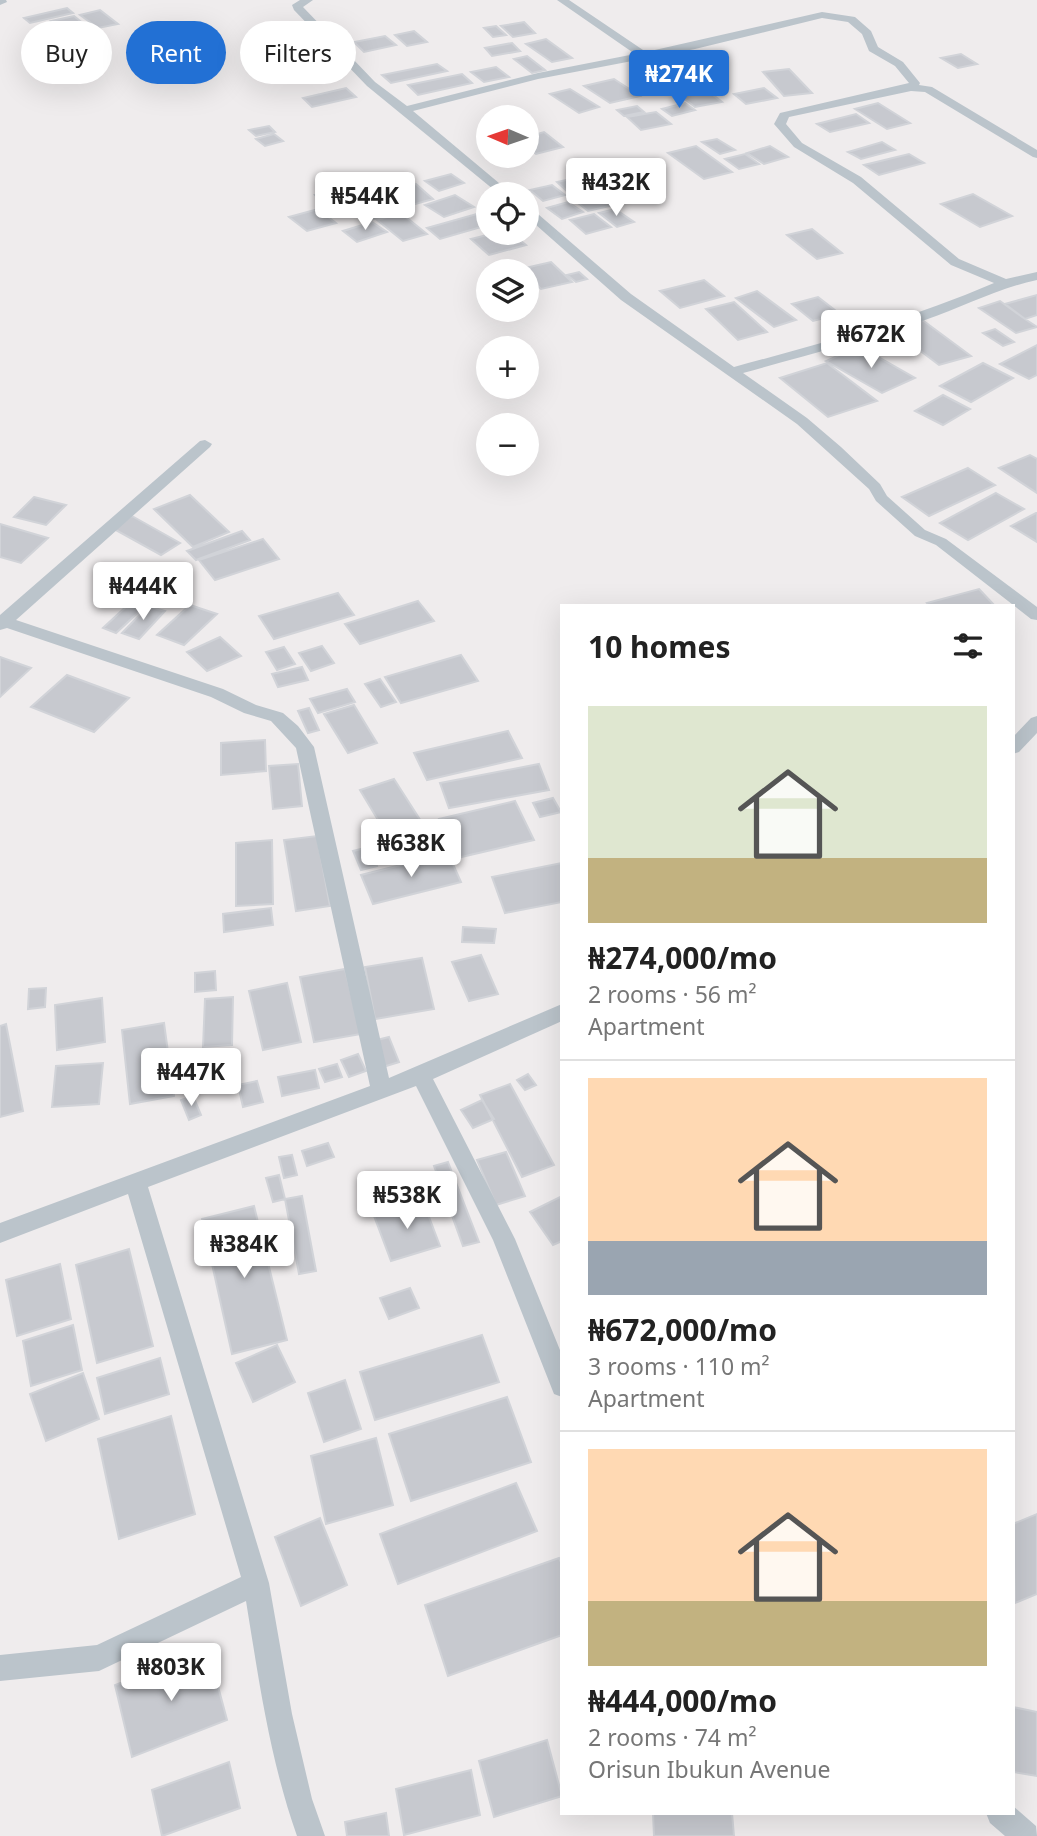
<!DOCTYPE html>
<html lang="en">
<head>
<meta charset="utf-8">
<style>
	:root { --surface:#fff; --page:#f6f6f6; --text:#222; --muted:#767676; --line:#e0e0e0; --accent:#2270d4 }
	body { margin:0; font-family:"Noto Sans",sans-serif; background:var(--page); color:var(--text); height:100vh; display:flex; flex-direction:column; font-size:26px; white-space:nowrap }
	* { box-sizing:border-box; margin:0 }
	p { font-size:23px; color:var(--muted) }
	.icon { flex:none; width:38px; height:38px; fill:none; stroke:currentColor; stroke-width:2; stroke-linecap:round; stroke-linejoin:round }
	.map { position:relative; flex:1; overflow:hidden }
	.sheet { position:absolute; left:560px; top:604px; width:455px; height:1211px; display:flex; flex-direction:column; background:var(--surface); border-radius:0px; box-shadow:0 7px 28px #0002 }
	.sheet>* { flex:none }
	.top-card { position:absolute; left:21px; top:21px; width:434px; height:63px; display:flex; gap:14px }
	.needle { width:46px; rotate:272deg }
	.tools { position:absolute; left:476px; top:105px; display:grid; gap:14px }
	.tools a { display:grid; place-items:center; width:63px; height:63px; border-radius:50%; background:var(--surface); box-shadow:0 7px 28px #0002; font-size:35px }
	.price { position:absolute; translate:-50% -60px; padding:0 16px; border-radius:7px; background:#fff; color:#222; font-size:23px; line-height:46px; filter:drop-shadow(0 2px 4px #0008) }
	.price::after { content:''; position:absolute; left:50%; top:42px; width:21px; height:16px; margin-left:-10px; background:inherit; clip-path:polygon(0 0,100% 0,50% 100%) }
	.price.selected { background:var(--accent); color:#fff }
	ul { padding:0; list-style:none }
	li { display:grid; align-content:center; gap:14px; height:371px; padding:0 28px }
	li+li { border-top:2px solid var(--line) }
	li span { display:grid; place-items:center; height:217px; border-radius:0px; color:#555 }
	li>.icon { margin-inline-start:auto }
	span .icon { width:126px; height:126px; fill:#fffc; stroke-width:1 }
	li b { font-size:30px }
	h2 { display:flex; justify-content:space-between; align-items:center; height:84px; padding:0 28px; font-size:30px }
	.chip { padding:0 24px; border-radius:32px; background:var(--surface); box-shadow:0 7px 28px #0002; font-size:24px; line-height:63px }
	.chip.selected { background:var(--accent); color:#fff }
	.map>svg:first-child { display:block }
</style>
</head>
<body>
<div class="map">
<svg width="1037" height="1836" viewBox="0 0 1037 1836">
	<rect width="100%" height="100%" fill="#efeced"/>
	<!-- building -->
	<path fill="#c7c9cf" stroke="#d1d3d8" stroke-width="2" d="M 67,8 L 73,13 L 30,23 L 24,18 Z
		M 100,10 L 118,24 L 98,28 L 80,15 Z
		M 74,16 L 96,34 L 73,39 L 51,21 Z
		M 524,22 L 535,33 L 513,37 L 501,26 Z
		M 496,26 L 506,35 L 493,37 L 484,28 Z
		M 414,31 L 427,42 L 407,46 L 395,35 Z
		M 385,36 L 396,45 L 364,52 L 354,42 Z
		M 546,39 L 572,58 L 552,62 L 526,44 Z
		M 512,43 L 520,51 L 492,56 L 485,48 Z
		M 961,54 L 977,64 L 958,68 L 941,58 Z
		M 527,56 L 545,70 L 532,73 L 514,59 Z
		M 673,56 L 688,65 L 679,68 L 664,59 Z
		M 661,61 L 687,78 L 671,82 L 645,64 Z
		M 437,64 L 447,71 L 391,83 L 382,75 Z
		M 496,67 L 509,77 L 484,82 L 471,72 Z
		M 789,69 L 812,93 L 784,96 L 763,72 Z
		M 462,74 L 472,83 L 418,95 L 408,85 Z
		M 614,79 L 640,96 L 610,103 L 584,86 Z
		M 703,87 L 722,102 L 695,107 L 677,93 Z
		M 346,88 L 356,97 L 312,107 L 303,98 Z
		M 764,88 L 777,98 L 746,104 L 734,94 Z
		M 570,89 L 599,107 L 579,113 L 550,94 Z
		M 685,103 L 695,110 L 672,116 L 662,109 Z
		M 878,103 L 910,123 L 887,129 L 855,109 Z
		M 637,106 L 644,112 L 624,116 L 617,110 Z
		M 656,112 L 671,124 L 641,130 L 627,117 Z
		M 856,114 L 869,123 L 830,132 L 817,124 Z
		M 269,126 L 275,132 L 256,136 L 249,130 Z
		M 544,132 L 563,147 L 536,154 L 527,147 L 527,137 Z
		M 274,134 L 283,141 L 265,146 L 256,139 Z
		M 717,139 L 735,150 L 720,154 L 702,142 Z
		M 882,142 L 895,150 L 861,159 L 848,152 Z
		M 696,146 L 732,172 L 704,179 L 668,153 Z
		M 770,146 L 788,157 L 764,164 L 747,153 Z
		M 745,154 L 759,164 L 739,169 L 725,159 Z
		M 909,154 L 924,163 L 879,175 L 864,165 Z
		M 451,174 L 464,183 L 439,191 L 425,181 Z
		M 579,177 L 592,189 L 570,194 L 557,182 Z
		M 416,184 L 433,199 L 412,205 L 394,189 Z
		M 552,185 L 565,195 L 543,201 L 530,190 Z
		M 345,187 L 372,208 L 341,217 L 315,195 Z
		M 599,192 L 614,205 L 588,211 L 573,199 Z
		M 973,194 L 1012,216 L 980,227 L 941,204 Z
		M 455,195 L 474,207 L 444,217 L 425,205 Z
		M 389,199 L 402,210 L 389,213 L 376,202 Z
		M 568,202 L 583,212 L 562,219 L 547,208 Z
		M 377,208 L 386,215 L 368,221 L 359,214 Z
		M 318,209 L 336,223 L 307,231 L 289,217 Z
		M 615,209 L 634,222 L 617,227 L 599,213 Z
		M 401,213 L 427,234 L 403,241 L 377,220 Z
		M 480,213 L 488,219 L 488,225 L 440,239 L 427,228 Z
		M 594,214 L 611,227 L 586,234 L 570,220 Z
		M 372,222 L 387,232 L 357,242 L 343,231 Z
		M 812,229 L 842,253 L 817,259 L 787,235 Z
		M 495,233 L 511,233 L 526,245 L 489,255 L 471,239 Z
		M 551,262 L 572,282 L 541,289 L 527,275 L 527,271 L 521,269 Z
		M 579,272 L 587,279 L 576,282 L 567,275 Z
		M 704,280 L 724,296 L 680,308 L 660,291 Z
		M 757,291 L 796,320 L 774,327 L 736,298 Z
		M 1037,295 L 1037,315 L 1025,319 L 1005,304 Z
		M 818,297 L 840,314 L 813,321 L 792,304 Z
		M 1000,301 L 1025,319 L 1037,327 L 1016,333 L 979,308 Z
		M 734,302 L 767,332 L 738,340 L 706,309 Z
		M 921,319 L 971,356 L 939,365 L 890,328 Z
		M 995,329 L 1014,342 L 1003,346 L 983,333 Z
		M 1037,345 L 1037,375 L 1029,379 L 1000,364 Z
		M 859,346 L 915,378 L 882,393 L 826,361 Z
		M 827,363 L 877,401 L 828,417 L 780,378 Z
		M 983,363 L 1013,378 L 971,402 L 940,386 Z
		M 943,395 L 970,409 L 943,425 L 915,411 Z
		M 1030,455 L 1037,459 L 1037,493 L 999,468 Z
		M 968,468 L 995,485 L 929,516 L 902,497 Z
		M 996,493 L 1024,509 L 968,540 L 940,523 Z
		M 190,495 L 229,532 L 193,547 L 154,509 Z
		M 34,497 L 66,505 L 46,525 L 14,517 Z
		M 1036,513 L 1037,513 L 1037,542 L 1011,526 Z
		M 132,516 L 180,543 L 161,555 L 112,528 Z
		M 0,524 L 48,538 L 21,563 L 0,557 Z
		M 242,531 L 250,540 L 196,560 L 187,551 Z
		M 263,539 L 279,559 L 215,580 L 199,560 Z
		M 979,589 L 995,606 L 930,606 L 927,603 Z
		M 338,593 L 354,615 L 274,639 L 259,616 Z
		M 418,601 L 434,621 L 360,644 L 345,624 Z
		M 129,604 L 142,609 L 116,633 L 103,628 Z
		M 190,605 L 217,614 L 184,645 L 157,635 Z
		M 148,606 L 165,611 L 139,639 L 122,633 Z
		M 220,637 L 241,656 L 207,671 L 187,652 Z
		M 322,646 L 334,663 L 311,671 L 299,653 Z
		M 284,647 L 295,664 L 277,670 L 266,652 Z
		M 461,655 L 478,681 L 401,703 L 385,677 Z
		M 0,657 L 31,668 L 0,697 Z
		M 302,667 L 308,680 L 278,687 L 272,674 Z
		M 67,675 L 129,698 L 94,732 L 31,707 Z
		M 380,679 L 396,702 L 381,707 L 365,684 Z
		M 347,689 L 355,702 L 318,713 L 310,699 Z
		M 354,705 L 377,743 L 348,753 L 324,714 Z
		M 309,708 L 319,730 L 308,733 L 298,711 Z
		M 508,731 L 522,758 L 427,780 L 414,753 Z
		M 265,740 L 266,771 L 221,775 L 221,743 Z
		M 298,764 L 302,806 L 273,809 L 269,766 Z
		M 539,764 L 549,790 L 449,808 L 440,783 Z
		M 394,779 L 435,843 L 399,855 L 360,790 Z
		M 553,798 L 561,812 L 540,817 L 533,803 Z
		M 515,801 L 534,840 L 457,858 L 439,819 Z
		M 317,836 L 330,906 L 296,911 L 284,840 Z
		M 272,840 L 273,904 L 236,906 L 236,843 Z
		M 369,847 L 377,866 L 361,870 L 353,851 Z
		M 448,853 L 461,882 L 373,904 L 361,875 Z
		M 562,863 L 562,902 L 505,913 L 492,877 Z
		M 271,908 L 273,925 L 224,932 L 223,914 Z
		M 463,927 L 496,929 L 494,943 L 462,942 Z
		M 481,955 L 498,994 L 469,1001 L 452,962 Z
		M 422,958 L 434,1009 L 375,1019 L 365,967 Z
		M 345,969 L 361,1034 L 314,1042 L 300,977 Z
		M 215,971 L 216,990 L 195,992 L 195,973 Z
		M 287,983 L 301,1042 L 263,1050 L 249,991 Z
		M 46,988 L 45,1007 L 28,1009 L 29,989 Z
		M 233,997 L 232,1045 L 203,1047 L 205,999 Z
		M 102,998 L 105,1042 L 57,1050 L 55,1005 Z
		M 164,1023 L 174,1096 L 130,1104 L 122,1030 Z
		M 6,1024 L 23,1111 L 0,1117 L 0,1026 Z
		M 389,1037 L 399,1062 L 383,1067 L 373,1041 Z
		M 358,1054 L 366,1071 L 349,1077 L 341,1060 Z
		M 103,1063 L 99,1104 L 52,1107 L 56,1066 Z
		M 337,1064 L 342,1077 L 325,1082 L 319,1069 Z
		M 315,1070 L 319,1088 L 282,1096 L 278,1077 Z
		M 528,1074 L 536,1085 L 525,1090 L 517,1080 Z
		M 257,1081 L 263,1102 L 243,1107 L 238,1085 Z
		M 510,1084 L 554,1165 L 522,1177 L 480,1095 Z
		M 193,1096 L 201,1115 L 189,1120 L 181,1100 Z
		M 482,1100 L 494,1119 L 473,1128 L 461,1110 Z
		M 328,1143 L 334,1157 L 307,1166 L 302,1151 Z
		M 506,1152 L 525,1196 L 496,1205 L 477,1160 Z
		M 292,1155 L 297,1175 L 284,1178 L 279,1157 Z
		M 448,1162 L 479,1242 L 463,1246 L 434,1166 Z
		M 279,1175 L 285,1199 L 273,1202 L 266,1178 Z
		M 302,1196 L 316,1271 L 299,1274 L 285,1199 Z
		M 562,1196 L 562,1241 L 553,1245 L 530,1212 Z
		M 423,1201 L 440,1246 L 391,1261 L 374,1216 Z
		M 254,1206 L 287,1340 L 232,1354 L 202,1219 Z
		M 129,1249 L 153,1346 L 97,1363 L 76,1265 Z
		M 60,1264 L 71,1319 L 17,1336 L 6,1280 Z
		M 410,1288 L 419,1308 L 389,1319 L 380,1298 Z
		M 73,1325 L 82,1370 L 31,1386 L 23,1341 Z
		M 482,1335 L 499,1382 L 375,1420 L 360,1372 Z
		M 277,1345 L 295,1382 L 253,1402 L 236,1363 Z
		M 160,1358 L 169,1394 L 105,1414 L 97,1378 Z
		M 83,1373 L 99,1419 L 46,1441 L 30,1394 Z
		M 345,1380 L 361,1429 L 324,1442 L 308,1393 Z
		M 507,1397 L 531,1462 L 411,1501 L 389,1434 Z
		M 171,1416 L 195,1514 L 119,1539 L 98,1439 Z
		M 376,1438 L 393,1505 L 326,1524 L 311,1456 Z
		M 516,1483 L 537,1531 L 398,1584 L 380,1534 Z
		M 1037,1514 L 1037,1594 L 1015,1603 L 1013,1524 Z
		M 320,1518 L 347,1585 L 301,1606 L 275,1537 Z
		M 559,1558 L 562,1564 L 562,1635 L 448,1676 L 425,1605 Z
		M 208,1649 L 227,1720 L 132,1757 L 115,1685 Z
		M 1013,1707 L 1037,1712 L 1037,1776 L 1013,1772 Z
		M 547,1740 L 562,1796 L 494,1817 L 479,1761 Z
		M 229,1762 L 240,1808 L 162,1836 L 152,1790 Z
		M 471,1770 L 480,1815 L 404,1835 L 396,1789 Z
		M 386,1813 L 389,1836 L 347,1836 L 345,1822 Z
		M 653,1813 L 732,1813 L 734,1836 L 654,1836 Z"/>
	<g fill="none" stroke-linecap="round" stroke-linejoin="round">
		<!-- street -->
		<path fill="#bbc4cb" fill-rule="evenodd" d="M 0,0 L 6,0 L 7,2 L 0,5 Z
			M 300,0 L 313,0 L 303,7 L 375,82 L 407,106 L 538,73 L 635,54 L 557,0 L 569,0 L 646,52 L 822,12 L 855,17 L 871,31 L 878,47 L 903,62 L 920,83 L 919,85 L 932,87 L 1037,150 L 1037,158 L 1033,157 L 925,92 L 911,91 L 789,117 L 786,124 L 802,143 L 861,177 L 959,259 L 1006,279 L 1037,272 L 1037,280 C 998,288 963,307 925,320 C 865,340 804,356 743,373 L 807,418 L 841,447 L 880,484 L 887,496 L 925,530 L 946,539 L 1037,607 L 1037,620 L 1031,619 L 936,545 L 915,536 L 876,501 L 869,489 L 797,424 L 621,300 L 527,217 L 527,207 L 531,208 L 631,294 L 734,367 C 823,343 910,319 994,283 L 951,265 L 853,183 L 794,147 L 774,124 L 780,113 L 909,83 L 895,66 L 869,51 L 862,34 L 848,22 L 822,18 L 695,49 L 538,79 L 413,111 L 512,194 L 499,194 L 367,86 L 294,10 L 292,5 Z
			M 205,440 L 212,444 L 210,447 L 16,620 L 223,689 L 256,705 L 283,713 L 298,726 L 314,747 L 389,1078 L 562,1004 L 562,1021 L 433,1079 L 515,1239 L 562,1355 L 562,1397 L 554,1394 L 493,1240 L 416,1086 L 148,1187 L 269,1583 L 292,1714 L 312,1799 L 325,1836 L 297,1836 C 270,1760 259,1681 246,1601 L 99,1671 L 0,1681 L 0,1655 L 97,1645 L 241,1577 L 128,1194 L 0,1243 L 0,1223 L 370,1086 L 296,748 L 271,721 L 244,713 L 211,697 L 7,628 L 0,630 L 0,615 L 200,441 Z
			M 1037,716 L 1037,733 L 1019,752 L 1013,754 L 1013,737 L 1031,718 Z
			M 1013,1806 L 1036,1826 L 1037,1836 L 1005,1836 L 990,1823 L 986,1813 L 1013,1813 Z"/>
	</g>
</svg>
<div class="tools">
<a><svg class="needle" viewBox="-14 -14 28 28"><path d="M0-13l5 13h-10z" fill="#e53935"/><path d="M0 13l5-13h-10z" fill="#767676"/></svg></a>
<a><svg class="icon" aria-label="locate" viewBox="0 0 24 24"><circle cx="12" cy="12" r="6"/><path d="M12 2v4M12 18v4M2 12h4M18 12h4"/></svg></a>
<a><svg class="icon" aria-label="layers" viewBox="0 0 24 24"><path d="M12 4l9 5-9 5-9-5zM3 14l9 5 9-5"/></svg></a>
<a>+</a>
<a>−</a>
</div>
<b class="price selected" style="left:679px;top:110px">₦274K</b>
<b class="price" style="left:616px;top:218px">₦432K</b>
<b class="price" style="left:365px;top:232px">₦544K</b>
<b class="price" style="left:871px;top:370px">₦672K</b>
<b class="price" style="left:143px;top:622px">₦444K</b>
<b class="price" style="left:411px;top:879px">₦638K</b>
<b class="price" style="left:191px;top:1108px">₦447K</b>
<b class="price" style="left:407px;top:1231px">₦538K</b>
<b class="price" style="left:244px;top:1280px">₦384K</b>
<b class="price" style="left:171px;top:1703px">₦803K</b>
<div class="top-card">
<a class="chip">Buy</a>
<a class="chip selected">Rent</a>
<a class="chip">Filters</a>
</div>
<section class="sheet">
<h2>10 homes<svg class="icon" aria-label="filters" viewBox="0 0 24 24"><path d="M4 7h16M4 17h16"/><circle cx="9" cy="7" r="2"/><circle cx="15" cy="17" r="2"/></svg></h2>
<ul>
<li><span style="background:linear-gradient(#dfe7d0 70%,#c2b280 0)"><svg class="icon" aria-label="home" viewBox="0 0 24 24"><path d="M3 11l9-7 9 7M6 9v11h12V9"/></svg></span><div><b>₦274,000/mo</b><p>2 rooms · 56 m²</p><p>Apartment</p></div></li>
<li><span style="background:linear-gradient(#ffd9b3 75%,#9aa5b1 0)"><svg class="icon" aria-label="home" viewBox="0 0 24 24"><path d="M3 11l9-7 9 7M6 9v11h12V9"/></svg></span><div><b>₦672,000/mo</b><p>3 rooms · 110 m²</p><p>Apartment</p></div></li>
<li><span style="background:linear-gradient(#ffd9b3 70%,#c2b280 0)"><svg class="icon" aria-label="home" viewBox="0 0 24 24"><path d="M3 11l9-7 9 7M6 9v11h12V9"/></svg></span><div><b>₦444,000/mo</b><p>2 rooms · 74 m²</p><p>Orisun Ibukun Avenue</p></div></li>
</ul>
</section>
</div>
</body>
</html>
